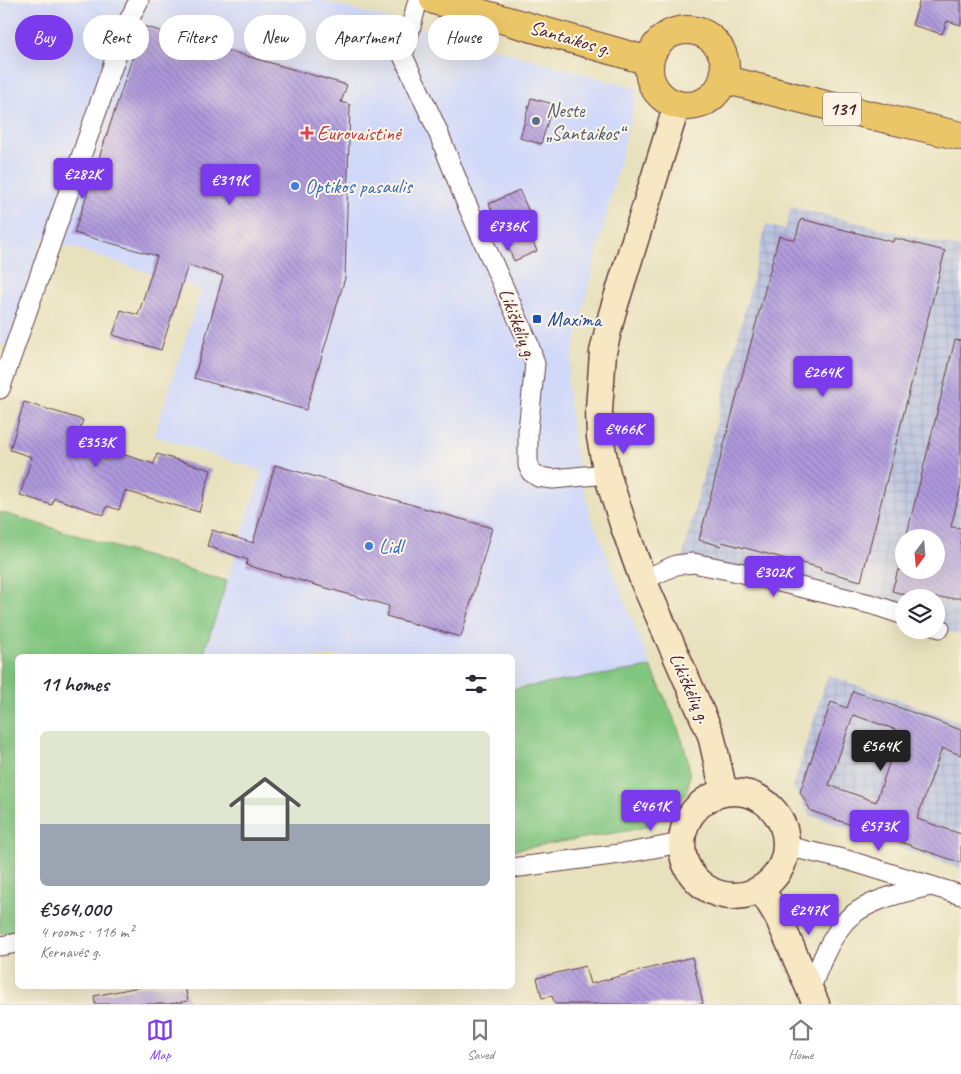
<!DOCTYPE html>
<html lang="en">
<head>
<meta charset="utf-8">
<style>
	:root { --surface:#fff; --page:#f7f7f7; --text:#2b2b33; --muted:#7c7c81; --line:#e1e1e2; --accent:#7c3aed }
	body { margin:0; font-family:Caveat,sans-serif; background:var(--page); color:var(--text); height:100vh; display:flex; flex-direction:column; font-size:19px; white-space:nowrap }
	* { box-sizing:border-box; margin:0 }
	p { font-size:16px; color:var(--muted) }
	.icon { flex:none; width:28px; height:28px; fill:none; stroke:currentColor; stroke-width:2; stroke-linecap:round; stroke-linejoin:round }
	.map { position:relative; flex:1; overflow:hidden }
	.side { position:absolute; left:15px; top:654px; width:500px; height:335px; display:flex; flex-direction:column; background:var(--surface); border-radius:8px; box-shadow:0 5px 20px #0002 }
	.side>* { flex:none }
	.banner { position:absolute; left:15px; top:15px; width:500px; height:45px; display:flex; gap:10px }
	.needle { width:32px; rotate:196deg }
	.fabs { position:absolute; left:895px; top:529px; display:grid; gap:10px }
	.fabs a { display:grid; place-items:center; width:50px; height:50px; border-radius:50%; background:var(--surface); box-shadow:0 5px 20px #0002; font-size:25px }
	.price { position:absolute; translate:-50% -42px; padding:0 11px; border-radius:5px; background:var(--accent); color:#fff; font-size:16px; line-height:32px; filter:drop-shadow(0 1px 2px #0008) }
	.price::after { content:''; position:absolute; left:50%; top:30px; width:15px; height:11px; margin-left:-8px; background:inherit; clip-path:polygon(0 0,100% 0,50% 100%) }
	.price.active { background:#222; color:#fff }
	ul { padding:0; list-style:none }
	li { display:grid; align-content:center; gap:10px; height:265px; padding:0 25px }
	li+li { border-top:1px solid var(--line) }
	li span { display:grid; place-items:center; height:155px; border-radius:8px; color:#555 }
	li>.icon { margin-inline-start:auto }
	span .icon { width:90px; height:90px; fill:#fffc; stroke-width:1 }
	li b { font-size:21px }
	h2 { display:flex; justify-content:space-between; align-items:center; height:60px; padding:0 25px; font-size:21px }
	.chip { padding:0 18px; border-radius:22px; background:var(--surface); box-shadow:0 5px 20px #0002; font-size:18px; line-height:45px }
	.chip.active { background:var(--accent); color:#fff }
	.tabs { display:flex; justify-content:space-around; align-items:center; height:70px; border-top:1px solid var(--line); background:var(--surface); font-size:14px; color:var(--muted) }
	.tabs a { display:grid; justify-items:center; gap:2px }
	.tabs .active { color:var(--accent) }
	.map>svg:first-child { display:block }
</style>
</head>
<body>
<div class="map">
<svg width="961" height="1004" viewBox="0 0 961 1004">
	<defs>
		<pattern id="industrial-grid" width="8" height="8" patternUnits="userSpaceOnUse" patternTransform="scale(1.25)"><rect width="8" height="8" fill="#bbc3de"/><path d="M0 4h8M4 0v8" fill="none" stroke="#a2a7bf"/></pattern>
		<pattern id="building-back-hatch" width="6" height="6" patternUnits="userSpaceOnUse" patternTransform="scale(1.25)"><rect width="6" height="6" fill="#af99dd"/><path d="M-1 5l2 2M0 0l6 6M5-1l2 2" fill="none" stroke="#907cb3"/></pattern>
	</defs>
	<rect width="100%" height="100%" fill="#fcf5e5"/>
	<filter id="ink" filterUnits="userSpaceOnUse"><feTurbulence type="fractalNoise" baseFrequency=".02" numOctaves="2"/><feDisplacementMap in="SourceGraphic" scale="10" xChannelSelector="R" yChannelSelector="G"/><feConvolveMatrix kernelMatrix="1 2 1 2 8 2 1 2 1" color-interpolation-filters="sRGB"/></filter>
	<filter id="wash" filterUnits="userSpaceOnUse"><feTurbulence type="fractalNoise" baseFrequency=".0096" numOctaves="4" result="noise"/><feDisplacementMap in="SourceGraphic" scale="20" xChannelSelector="R" yChannelSelector="G"/><feGaussianBlur stdDeviation="1.12" result="paint"/><feColorMatrix in="noise" values="0 0 0 0 0 0 0 0 0 0 0 0 0 0 0 0 0 1.4 0 .05"/><feComposite in="paint" operator="in"/></filter>
	<g filter="url(#wash)">
		<rect width="100%" height="100%" fill="#e8e1bd"/>
		<!-- built -->
		<path fill="#d1d9f9" d="M 0,0 L 320,0 L 638,89 L 588,288 L 567,380 L 574,447 L 590,513 L 651,667 L 513,689 L 512,656 L 203,656 L 262,471 L 154,436 L 201,290 L 43,238 L 7,346 L 0,344 Z"/>
		<!-- industrial -->
		<path fill="url(#industrial-grid)" fill-rule="evenodd" d="M 791,207 L 961,248 L 961,635 L 936,628 L 936,598 L 904,598 L 904,620 L 681,564 L 766,225 L 785,230 ZM 904,538 L 936,538 L 936,570 L 904,570 Z
			M 828,675 L 961,722 L 961,869 L 810,815 L 793,786 Z"/>
		<!-- grass -->
		<path fill="#81c680" stroke="#667256" d="M 0,512 L 227,581 L 203,656 L 18,656 L 17,931 L 0,934 Z
			M 651,667 C 663,695 694,754 689,782 C 685,807 660,822 638,829 L 513,850 L 513,689 Z"/>
		<g id="blocks">
			<!-- building -->
			<path fill="url(#building-back-hatch)" fill-rule="evenodd" d="M 920,0 L 961,0 L 961,25 L 947,21 L 942,34 L 912,25 Z
				M 143,26 L 347,85 L 341,102 L 350,105 L 345,278 L 306,410 L 194,378 L 223,276 L 188,265 L 161,350 L 113,335 L 121,310 L 138,315 L 157,256 L 74,233 Z
				M 531,98 L 553,104 L 541,144 L 520,138 Z
				M 519,190 L 533,220 L 525,224 L 537,251 L 514,261 L 489,204 Z
				M 801,219 L 893,242 L 894,238 L 945,251 L 861,581 L 820,570 L 821,568 L 722,542 L 721,546 L 699,540 L 779,236 L 795,240 Z
				M 955,340 L 961,341 L 961,486 L 951,527 L 961,528 L 961,598 L 918,598 L 892,591 L 898,570 L 936,570 L 936,538 L 906,538 Z
				M 24,402 L 83,420 L 74,446 L 107,456 L 109,450 L 154,464 L 157,454 L 211,470 L 199,512 L 125,491 L 119,510 L 107,506 L 104,515 L 54,498 L 52,505 L 20,495 L 32,457 L 10,450 Z
				M 275,465 L 492,528 L 461,637 L 386,616 L 389,606 L 246,565 L 248,560 L 207,546 L 212,530 L 253,543 Z
				M 853,691 L 961,730 L 961,755 L 942,748 L 917,819 L 961,834 L 961,863 L 811,811 L 800,792 L 831,702 L 847,708 ZM 853,715 L 900,731 L 876,802 L 829,785 Z
				M 692,957 L 703,1004 L 555,1004 L 552,996 L 542,998 L 537,978 L 585,966 L 590,984 Z
				M 144,986 L 185,986 L 188,1001 L 170,1004 L 95,1004 L 94,996 Z"/>
		</g>
	</g>
	<g filter="url(#ink)">
		<use href="#blocks" fill-opacity="0" stroke="#623c41" stroke-width="1"/>
		<g fill="none" stroke-linecap="round" stroke-linejoin="round">
			<!-- street casing -->
			<g stroke="#623c41" stroke-width="21">
				<path id="street" d="M 418,0 L 403,56 L 436,127 L 465,200 L 528,342 L 535,364 L 528,430 L 528,465 L 531,472 L 538,477 L 553,479 L 607,474
					M 0,389 L 128,22 L 139,0
					M 643,580 L 676,565 L 693,563 L 738,572 L 874,605 L 904,615
					M 936,626 L 940,628
					M 786,846 L 847,860 L 961,895
					M 512,868 L 627,853 L 681,843
					M 0,946 L 18,943
					M 810,990 C 819,967 827,944 843,924 C 861,901 904,892 931,886"/>
			</g>
			<!-- secondary casing -->
			<g stroke="#623c41" stroke-width="29">
				<path id="secondary" d="M 677,105 L 612,314 L 603,352 L 599,410 L 600,437 L 607,474 L 623,524 L 643,580 L 711,735 L 724,792
					M682 844a52 52 0 1 1 104 0a52 52 0 1 1-104 0Z
					M 761,889 L 778,917 L 816,1004"/>
			</g>
			<!-- primary casing -->
			<g stroke="#623c41" stroke-width="30">
				<path id="primary" d="M 434,0 L 649,61
					M649 68a38 38 0 1 1 76 0a38 38 0 1 1-76 0Z
					M 723,79 L 826,105 L 961,136"/>
			</g>
			<!-- street -->
			<use href="#street" stroke="#fff" stroke-width="19"/>
			<!-- secondary -->
			<use href="#secondary" stroke="#f7e8c3" stroke-width="26"/>
			<!-- primary -->
			<use href="#primary" stroke="#ebc669" stroke-width="28"/>
		</g>
	</g>
	<!-- markers -->
	<circle fill="#5c6f8a" stroke="#fcf5e5" stroke-width="2" cx="536" cy="121" r="5"/>
	<path fill="#e0444e" stroke="#fcf5e5" stroke-width="2" d="M304.5 125.5h5v5h5v5h-5v5h-5v-5h-5v-5h5z"/>
	<g fill="#3f7fe0" stroke="#fcf5e5" stroke-width="2">
		<circle cx="295" cy="186" r="5"/>
		<circle cx="369" cy="546" r="5"/>
	</g>
	<rect fill="#1a4fb4" stroke="#fcf5e5" stroke-width="2" x="532" y="314" width="10" height="10" rx="2.5"/>
	<g text-anchor="middle" dominant-baseline="central" stroke-width="4" stroke-linejoin="round" paint-order="stroke">
		<!-- shield labels -->
		<rect fill="#fcf5e5" stroke="#7f5f63" stroke-width="1" x="823" y="92.5" width="38" height="33" rx="4"/>
		<g font-size="19" font-weight="bold" fill="#4a1f2b">
			<text x="842" y="109">131</text>
		</g>
		<!-- street labels -->
		<g font-size="20" fill="#4a1f2b" stroke="#fcf5e5">
			<text transform="translate(570 38) rotate(16)">Santaikos g.</text>
			<text transform="translate(518 324) rotate(69)">Likiškėlių g.</text>
			<text transform="translate(690 688) rotate(66)">Likiškėlių g.</text>
		</g>
		<!-- service labels -->
		<g font-size="20" fill="#4e5e75" stroke="#fcf5e5" text-anchor="start">
			<text x="546" y="110">Neste<tspan x="546" dy="23">„Santaikos“</tspan></text>
		</g>
		<!-- health labels -->
		<g font-size="20" fill="#be3a42" stroke="#fcf5e5" text-anchor="start">
			<text x="317" y="133">Eurovaistinė</text>
		</g>
		<!-- shop labels -->
		<g font-size="20" fill="#366cbe" stroke="#fcf5e5" text-anchor="start">
			<text x="305" y="186">Optikos pasaulis</text>
			<text x="379" y="546">Lidl</text>
		</g>
		<!-- transit labels -->
		<g font-size="20" fill="#164399" stroke="#fcf5e5" text-anchor="start">
			<text x="547" y="319">Maxima</text>
		</g>
	</g>
</svg>
<div class="fabs">
<a><svg class="needle" viewBox="-14 -14 28 28"><path d="M0-13l5 13h-10z" fill="#e53935"/><path d="M0 13l5-13h-10z" fill="#7c7c81"/></svg></a>
<a><svg class="icon" aria-label="layers" viewBox="0 0 24 24"><path d="M12 4l9 5-9 5-9-5zM3 14l9 5 9-5"/></svg></a>
</div>
<b class="price" style="left:83px;top:200px">€282K</b>
<b class="price" style="left:230px;top:206px">€319K</b>
<b class="price" style="left:508px;top:252px">€736K</b>
<b class="price" style="left:823px;top:398px">€264K</b>
<b class="price" style="left:624px;top:455px">€466K</b>
<b class="price" style="left:96px;top:468px">€353K</b>
<b class="price" style="left:774px;top:598px">€302K</b>
<b class="price active" style="left:881px;top:772px">€564K</b>
<b class="price" style="left:651px;top:832px">€461K</b>
<b class="price" style="left:879px;top:852px">€573K</b>
<b class="price" style="left:809px;top:936px">€247K</b>
<div class="banner">
<a class="chip active">Buy</a>
<a class="chip">Rent</a>
<a class="chip">Filters</a>
<a class="chip">New</a>
<a class="chip">Apartment</a>
<a class="chip">House</a>
</div>
<section class="side">
<h2>11 homes<svg class="icon" aria-label="filters" viewBox="0 0 24 24"><path d="M4 7h16M4 17h16"/><circle cx="9" cy="7" r="2"/><circle cx="15" cy="17" r="2"/></svg></h2>
<ul>
<li><span style="background:linear-gradient(#dfe7d0 60%,#9aa5b1 0)"><svg class="icon" aria-label="home" viewBox="0 0 24 24"><path d="M3 11l9-7 9 7M6 9v11h12V9"/></svg></span><div><b>€564,000</b><p>4 rooms · 116 m²</p><p>Kernavės g.</p></div></li>
</ul>
</section>
</div>
<nav class="tabs">
<a class="active"><svg class="icon" aria-label="map" viewBox="0 0 24 24"><path d="M3 6l6-2 6 2 6-2v14l-6 2-6-2-6 2zM9 4v14M15 6v14"/></svg>Map</a>
<a><svg class="icon" aria-label="saved" viewBox="0 0 24 24"><path d="M7 4h10v16l-5-4-5 4z"/></svg>Saved</a>
<a><svg class="icon" aria-label="home" viewBox="0 0 24 24"><path d="M3 11l9-7 9 7M6 9v11h12V9"/></svg>Home</a>
</nav>
</body>
</html>
